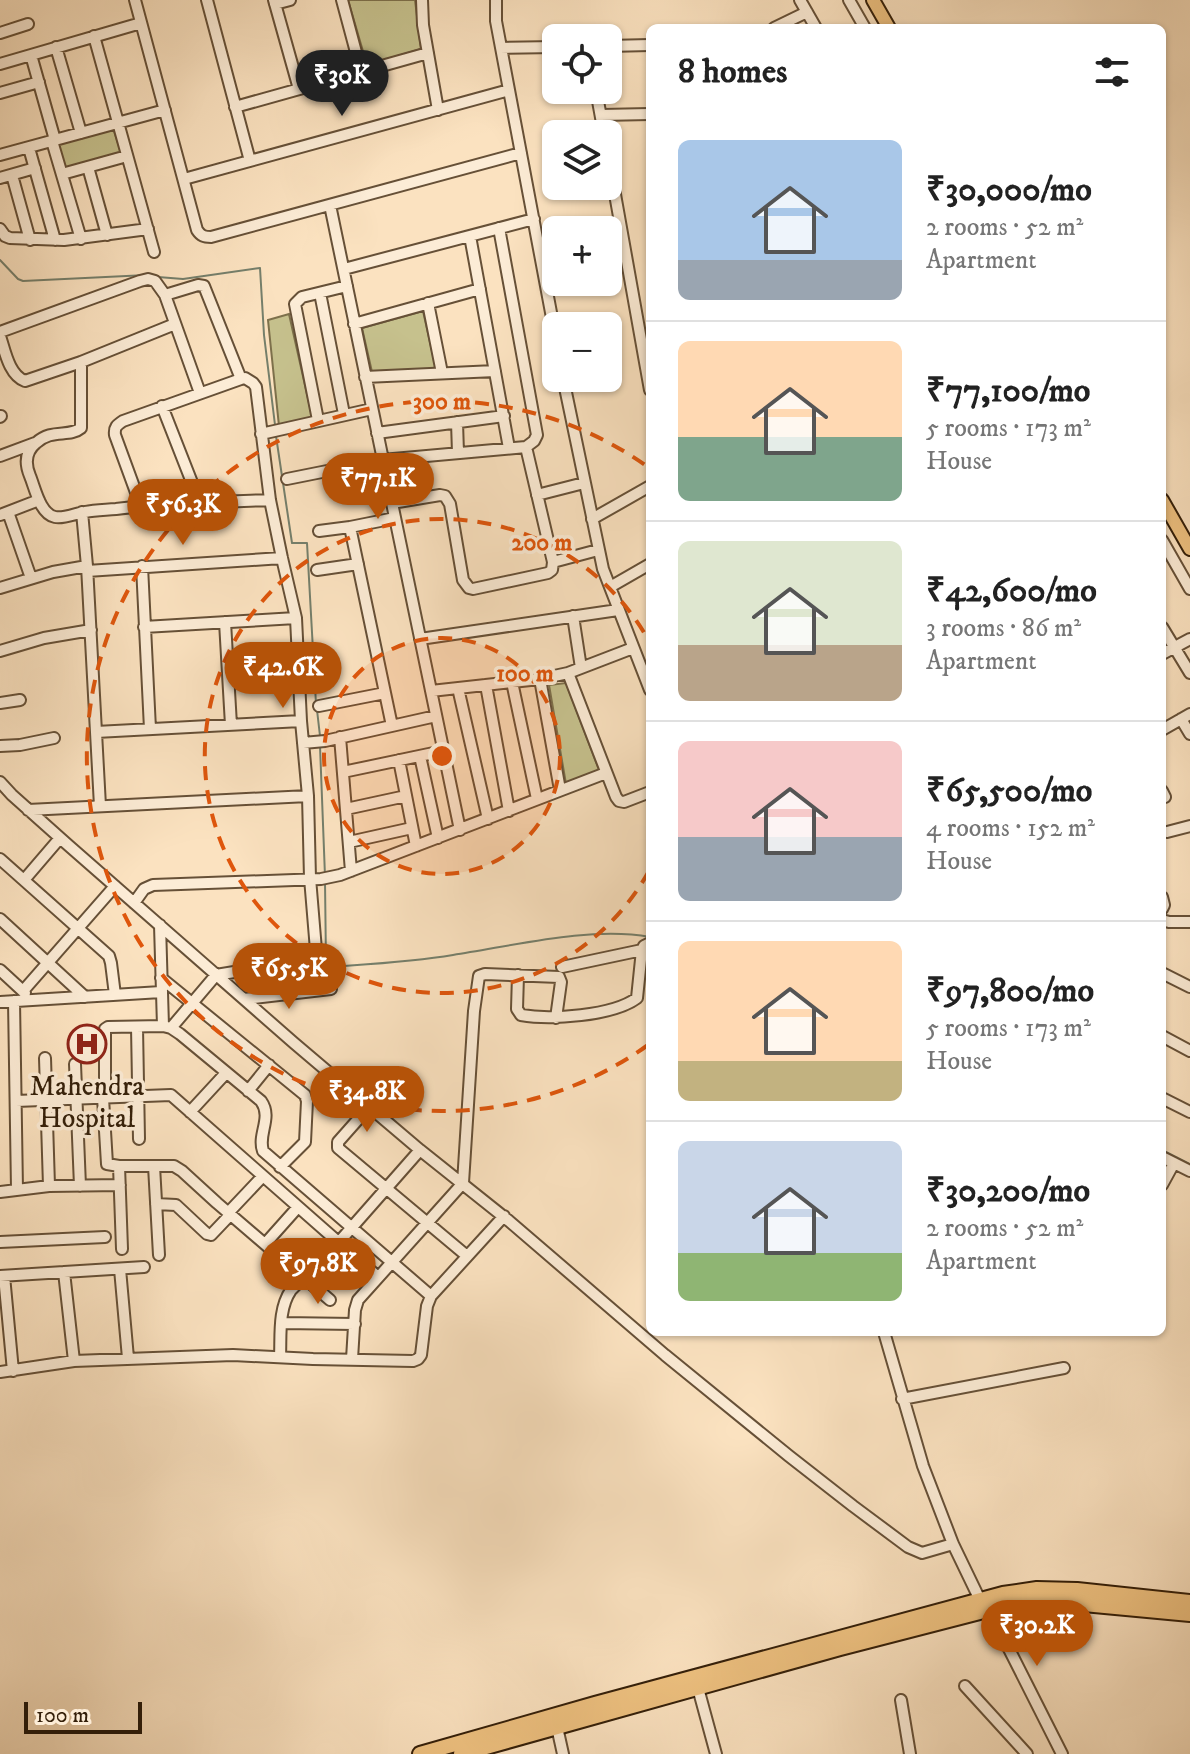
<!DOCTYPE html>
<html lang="en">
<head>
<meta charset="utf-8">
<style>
	:root { --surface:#fff; --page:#f2f2f2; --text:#222; --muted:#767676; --line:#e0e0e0; --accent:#b45309 }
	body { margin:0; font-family:"IM FELL DW Pica",serif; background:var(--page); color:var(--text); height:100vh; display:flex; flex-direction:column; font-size:30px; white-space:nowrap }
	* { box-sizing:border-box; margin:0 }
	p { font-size:26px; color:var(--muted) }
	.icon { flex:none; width:44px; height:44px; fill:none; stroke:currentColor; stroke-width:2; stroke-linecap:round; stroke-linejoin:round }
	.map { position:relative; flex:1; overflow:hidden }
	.panel { position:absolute; left:646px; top:24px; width:520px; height:1312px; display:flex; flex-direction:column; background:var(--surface); border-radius:12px; box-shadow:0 2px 6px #0004 }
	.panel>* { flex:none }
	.buttons { position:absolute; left:542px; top:24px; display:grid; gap:16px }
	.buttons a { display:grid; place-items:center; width:80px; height:80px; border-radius:12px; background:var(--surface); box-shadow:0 2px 6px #0004; font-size:40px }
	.scale { position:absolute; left:24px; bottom:20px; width:118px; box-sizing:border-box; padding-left:8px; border:4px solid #341f09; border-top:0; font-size:22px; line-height:28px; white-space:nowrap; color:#341f09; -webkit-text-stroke:6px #fcecd6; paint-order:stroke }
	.price { position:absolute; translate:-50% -68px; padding:0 18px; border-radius:28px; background:var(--accent); color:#fff; font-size:26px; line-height:52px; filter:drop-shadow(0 2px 4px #0008) }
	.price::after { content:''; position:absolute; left:50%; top:48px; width:24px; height:18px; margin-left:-12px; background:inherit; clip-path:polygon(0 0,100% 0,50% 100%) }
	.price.active { background:#222; color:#fff }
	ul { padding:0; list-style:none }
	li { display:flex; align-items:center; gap:24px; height:200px; padding:0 32px }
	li+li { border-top:2px solid var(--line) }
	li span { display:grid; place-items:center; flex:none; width:224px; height:160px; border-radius:12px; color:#555 }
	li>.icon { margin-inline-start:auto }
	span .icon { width:96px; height:96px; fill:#fffc; stroke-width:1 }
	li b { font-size:34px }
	h2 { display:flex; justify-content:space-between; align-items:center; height:96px; padding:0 32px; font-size:34px }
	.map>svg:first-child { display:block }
</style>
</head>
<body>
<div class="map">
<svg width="1190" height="1754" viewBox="0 0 1190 1754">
	<rect width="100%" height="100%" fill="#fbe2c0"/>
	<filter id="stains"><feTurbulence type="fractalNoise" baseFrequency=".0025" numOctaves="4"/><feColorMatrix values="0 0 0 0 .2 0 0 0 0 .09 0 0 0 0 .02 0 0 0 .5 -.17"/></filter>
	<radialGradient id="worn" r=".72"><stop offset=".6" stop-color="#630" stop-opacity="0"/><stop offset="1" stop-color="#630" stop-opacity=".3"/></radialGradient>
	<!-- green -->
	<path fill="#c6c18d" stroke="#7d704b" stroke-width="2" d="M 348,0 L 415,0 L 421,49 L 367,65 Z
		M 113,128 L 121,153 L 65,170 L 58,144 Z
		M 423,311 L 436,369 L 372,372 L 362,328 Z
		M 289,314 L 313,421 L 279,426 L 268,320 Z
		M 566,683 L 599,770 L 566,784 L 549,685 Z"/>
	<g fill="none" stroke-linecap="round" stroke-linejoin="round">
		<!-- stream -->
		<path stroke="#757f6b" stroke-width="2" d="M 0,260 L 18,279 L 23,281 L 147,275
			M 158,277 L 183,279 L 260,268 L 264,335 L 275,425
			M 276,436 L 292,543 L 307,543 L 316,704
			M 317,710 L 320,736
			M 320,746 L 325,876
			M 325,882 L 326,963 L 326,967 L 330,967 C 371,964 412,962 453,955 C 513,946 590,926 650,937
			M 1162,1150 L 1190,1164"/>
		<!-- minor casing -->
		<g stroke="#665037" stroke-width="14">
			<path id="minor" d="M 135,0 L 197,230 C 201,236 204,237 211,237 L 521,153
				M 207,0 L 250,161
				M 274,0 L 299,89
				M 342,0 L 361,71
				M 422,0 L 423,25 L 438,110
				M 496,0 L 496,21 L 556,339
				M 800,0 L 816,28
				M 849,0 L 865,28
				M 275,4 L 290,0
				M 774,28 L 807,12
				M 0,33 L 28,24
				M 94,36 L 154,252
				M 608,46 L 650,45
				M 56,47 L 81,133
				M 501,48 L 556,47
				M 31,55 L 55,140
				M 0,64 L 141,23
				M 596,90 L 604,134
				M 0,93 L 39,82
				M 235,107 L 428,53
				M 601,115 L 650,114
				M 52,141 L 81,239
				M 29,148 L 55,240
				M 0,155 L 165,110
				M 608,155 L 650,390
				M 88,167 L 107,235
				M 62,174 L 127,156
				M 12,175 L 30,240
				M 0,178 L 35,168
				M 184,179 L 509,90
				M 330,205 L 460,830
				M 0,229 L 5,236 L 10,238 L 64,240 L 148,229
				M 470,236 L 509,448
				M 344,269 L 534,219
				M 320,293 L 344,414
				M 165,295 L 198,285 L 204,286 L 241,379
				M 428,303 L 442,373
				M 354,324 L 480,289
				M 0,332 L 140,281 L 148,279 L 155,281 L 165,295 L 200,393
				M 0,336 C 5,351 9,375 25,381 L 81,362 L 175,324
				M 81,362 L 81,428 C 69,438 52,428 36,443 C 25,452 25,464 30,476 C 35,488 40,514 55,517 C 64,519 76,513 85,512 C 95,510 105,510 116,509 C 167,503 219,502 270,500
				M 365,377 L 495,371
				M 563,378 L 603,569 L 650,690
				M 162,406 L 200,503
				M 0,417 L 1,416
				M 318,420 L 295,304 L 302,297 L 347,286
				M 457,422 L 458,453
				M 377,433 L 504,416
				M 261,434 L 372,409
				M 0,456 L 35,443
				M 287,479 L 382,460 L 526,447 L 534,441 L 537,435 L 499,228
				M 537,495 L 584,483
				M 392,503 L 440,495 L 445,496 L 450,504 L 463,580 L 469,588 L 473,589 L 548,573 L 552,570 L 553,562 L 526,447
				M 141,506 L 115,435 C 114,427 117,425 123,421 L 241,379 L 245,378 L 253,383 L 256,387 L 270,500 L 282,558 L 296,618 L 301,721 L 308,796 L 310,878 L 316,950 L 312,958 L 306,960 L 216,975 L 171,1028
				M 8,512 L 31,578
				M 82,512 L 87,566 L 100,806
				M 0,515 L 39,500
				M 592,519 L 650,486
				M 350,527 L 392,726
				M 319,531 L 350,527 L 395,518
				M 1162,540 L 1190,589
				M 553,562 L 598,550
				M 142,566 L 150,729
				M 317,570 L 358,564
				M 87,571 L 282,558
				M 610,587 L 650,564
				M 0,588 L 53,572 L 87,566
				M 573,616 L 581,668
				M 225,622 L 231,725
				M 144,627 L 296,618
				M 1162,627 L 1190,673
				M 420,639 L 618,610
				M 0,651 L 44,638 L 91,630
				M 1162,654 L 1190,639
				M 568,673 L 616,797 L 619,801 L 624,802 L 650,792
				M 540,679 L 560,790
				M 512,682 L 537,799
				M 486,685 L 509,811
				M 458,688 L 488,819
				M 431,691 L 540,679 L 568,673 L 633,648
				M 0,703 L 20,700
				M 319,706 L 385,693
				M 1181,719 L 1190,734
				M 1162,730 L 1190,714
				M 96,732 L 301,721
				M 340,737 L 351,871
				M 303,743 L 325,741 L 436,716
				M 0,746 L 20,745 L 54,738
				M 420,756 L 438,838
				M 399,760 L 416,846
				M 343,772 L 443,751
				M 0,782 L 12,795 L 68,845 L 294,1043 L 420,1150 L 509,1221 L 665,1355 L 789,1456 L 853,1506 L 908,1547 L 922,1553 L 953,1544
				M 1162,791 L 1165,797
				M 346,809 L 406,796
				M 28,810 L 308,796
				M 1167,832 L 1190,826
				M 349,842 L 412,828
				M 0,859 L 109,956 L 111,963 L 115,995
				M 24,880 L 60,838
				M 1162,897 L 1164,905 L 1162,909
				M 134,903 L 144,889 L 153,885 L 321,879 L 340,875 L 606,773
				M 0,919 L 85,997
				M 1162,920 L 1169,922 L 1190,922
				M 160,925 L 163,1026
				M 562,967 L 642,950
				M 0,970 L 25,993
				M 1162,973 L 1190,987
				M 518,975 L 517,1009 L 521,1015 C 550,1020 613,1016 637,998 L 642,950 L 644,946 L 650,943
				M 161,978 L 305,1095 L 307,1101 L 305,1142 L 280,1167
				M 23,991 L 115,886
				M 244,999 L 331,989
				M 14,1001 L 17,1189
				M 0,1002 L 161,992
				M 137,1027 L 139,1139
				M 1162,1036 L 1190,1051
				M 45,1058 L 49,1186
				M 75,1064 L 80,1186
				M 248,1091 L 269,1065
				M 103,1098 L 107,1164 L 119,1166 L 174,1166 L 182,1171 L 217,1203 L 330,1300
				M 105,1098 L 105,1029 L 108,1027 L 163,1026 L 171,1028 L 180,1034 L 261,1101 C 273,1118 257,1134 263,1151 L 431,1296
				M 1162,1098 L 1190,1112
				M 16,1101 L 171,1095 L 378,1277
				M 369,1107 L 338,1142 L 338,1148 L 467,1256
				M 190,1112 L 226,1073
				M 1162,1157 L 1190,1171
				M 119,1166 L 122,1249
				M 154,1166 L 159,1255
				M 1162,1185 L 1174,1163
				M 0,1192 L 49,1186 L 120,1185
				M 156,1204 L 176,1205 L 207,1234 L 211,1235 L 230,1215
				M 228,1213 L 263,1176
				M 0,1242 L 105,1237
				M 265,1244 L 298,1207
				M 120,1269 L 128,1358
				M 64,1272 L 74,1361
				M 0,1276 L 144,1267
				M 4,1276 L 13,1371
				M 282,1323 L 355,1324
				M 884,1332 L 923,1466 L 953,1544 L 980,1600 L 1005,1641 L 1062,1754
				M 280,1357 C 281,1335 278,1309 291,1290 L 339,1242 L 420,1150
				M 352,1359 L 355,1310 L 358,1300 L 463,1183 L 474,1011 L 479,976 L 485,974 L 559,977 L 561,982 L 556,1018
				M 0,1372 L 74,1361 L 233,1355 L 313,1359 L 413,1361 L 418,1359 L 421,1355 L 427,1306 L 431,1296 L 504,1216
				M 902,1399 L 1064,1368
				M 965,1686 L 1027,1754
				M 698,1688 L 716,1754
				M 901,1700 L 910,1754
				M 557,1727 L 563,1754"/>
		</g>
		<!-- major casing -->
		<g stroke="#341f09" stroke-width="16">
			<path id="major" d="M 873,0 L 889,28
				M 1162,500 L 1190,549"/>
		</g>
		<!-- highway casing -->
		<g stroke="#341f09" stroke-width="18">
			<path id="highway" d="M 420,1754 L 595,1704 L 1003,1594 L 1037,1589 L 1077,1590 L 1190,1602
				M 461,1754 L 840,1648 L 1003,1606 L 1041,1600 L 1190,1614"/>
		</g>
		<!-- minor -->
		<use href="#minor" stroke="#fcecd6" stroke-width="10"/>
		<!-- major -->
		<use href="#major" stroke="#eec180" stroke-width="12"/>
		<!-- highway -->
		<use href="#highway" stroke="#eec180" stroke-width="14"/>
	</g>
	<!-- distance rings -->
	<circle cx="442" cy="756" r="118" fill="#df560c" fill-opacity=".12"/>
	<g fill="none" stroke="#df560c" stroke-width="4" stroke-dasharray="14 10">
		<circle cx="442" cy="756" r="118"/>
		<path d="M649 871A237 237 0 1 1 649 641"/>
		<path d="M648 1045A355 355 0 1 1 648 467"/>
	</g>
	<!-- icons -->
	<defs>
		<g id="hospital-ring" transform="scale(2)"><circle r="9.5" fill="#fcecd6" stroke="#8f2418" stroke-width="1.5"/><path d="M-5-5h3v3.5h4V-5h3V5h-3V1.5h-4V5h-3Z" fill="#8f2418"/></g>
	</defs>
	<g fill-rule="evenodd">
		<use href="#hospital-ring" x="87" y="1044"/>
	</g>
	<g text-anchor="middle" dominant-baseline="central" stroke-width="7" stroke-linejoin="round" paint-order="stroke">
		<!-- poi labels -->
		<g font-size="28" fill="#341f09" stroke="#fcecd6">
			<text x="87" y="1086">Mahendra<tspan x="87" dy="32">Hospital</tspan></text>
		</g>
	</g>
	<circle cx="442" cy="756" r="12" fill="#df560c" stroke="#fcecd6" stroke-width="4"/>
	<g font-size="24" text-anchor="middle" font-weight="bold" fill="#df560c" stroke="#fcecd6" stroke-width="7" stroke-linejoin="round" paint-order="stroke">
		<text x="442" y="409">300 m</text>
		<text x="542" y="550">200 m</text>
		<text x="525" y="681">100 m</text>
	</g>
	<rect width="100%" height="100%" filter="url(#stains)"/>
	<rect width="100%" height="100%" fill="url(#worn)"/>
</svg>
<div class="buttons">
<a><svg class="icon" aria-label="locate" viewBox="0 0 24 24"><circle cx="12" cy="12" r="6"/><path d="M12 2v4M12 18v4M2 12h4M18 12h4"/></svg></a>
<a><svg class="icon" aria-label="layers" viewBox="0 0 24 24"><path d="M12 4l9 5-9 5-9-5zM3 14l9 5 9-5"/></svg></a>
<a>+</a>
<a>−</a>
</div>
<div class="scale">100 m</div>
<b class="price active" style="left:342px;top:118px">₹30K</b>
<b class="price" style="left:378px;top:521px">₹77.1K</b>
<b class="price" style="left:183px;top:547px">₹56.3K</b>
<b class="price" style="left:283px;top:710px">₹42.6K</b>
<b class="price" style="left:289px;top:1011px">₹65.5K</b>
<b class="price" style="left:367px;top:1134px">₹34.8K</b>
<b class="price" style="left:318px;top:1306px">₹97.8K</b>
<b class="price" style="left:1037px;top:1668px">₹30.2K</b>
<section class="panel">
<h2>8 homes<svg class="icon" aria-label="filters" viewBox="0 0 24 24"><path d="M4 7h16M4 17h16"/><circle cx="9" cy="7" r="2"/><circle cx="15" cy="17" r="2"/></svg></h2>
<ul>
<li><span style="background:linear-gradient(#a9c7e8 75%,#9aa5b1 0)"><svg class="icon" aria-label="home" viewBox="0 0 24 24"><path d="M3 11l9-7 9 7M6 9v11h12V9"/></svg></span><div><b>₹30,000/mo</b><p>2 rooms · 52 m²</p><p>Apartment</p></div></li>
<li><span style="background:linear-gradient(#ffd9b3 60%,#7fa58c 0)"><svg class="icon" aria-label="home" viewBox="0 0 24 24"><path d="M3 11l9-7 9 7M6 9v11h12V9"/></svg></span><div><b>₹77,100/mo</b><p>5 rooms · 173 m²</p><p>House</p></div></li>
<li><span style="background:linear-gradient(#dfe7d0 65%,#b9a48a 0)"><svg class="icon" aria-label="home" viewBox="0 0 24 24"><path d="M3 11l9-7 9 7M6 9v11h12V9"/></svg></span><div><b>₹42,600/mo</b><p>3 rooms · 86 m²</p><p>Apartment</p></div></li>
<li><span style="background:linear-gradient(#f6c9c9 60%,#9aa5b1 0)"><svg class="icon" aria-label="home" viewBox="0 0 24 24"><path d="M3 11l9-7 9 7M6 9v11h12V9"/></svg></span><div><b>₹65,500/mo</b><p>4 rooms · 152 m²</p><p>House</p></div></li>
<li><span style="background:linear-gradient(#ffd9b3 75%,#c2b280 0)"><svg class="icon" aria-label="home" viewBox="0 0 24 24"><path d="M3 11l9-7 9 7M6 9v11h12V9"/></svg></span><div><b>₹97,800/mo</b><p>5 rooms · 173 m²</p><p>House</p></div></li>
<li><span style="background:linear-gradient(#c9d6e8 70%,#8fb573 0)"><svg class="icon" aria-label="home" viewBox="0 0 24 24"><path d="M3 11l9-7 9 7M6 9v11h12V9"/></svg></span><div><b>₹30,200/mo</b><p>2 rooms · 52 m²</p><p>Apartment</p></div></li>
</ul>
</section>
</div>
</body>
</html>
